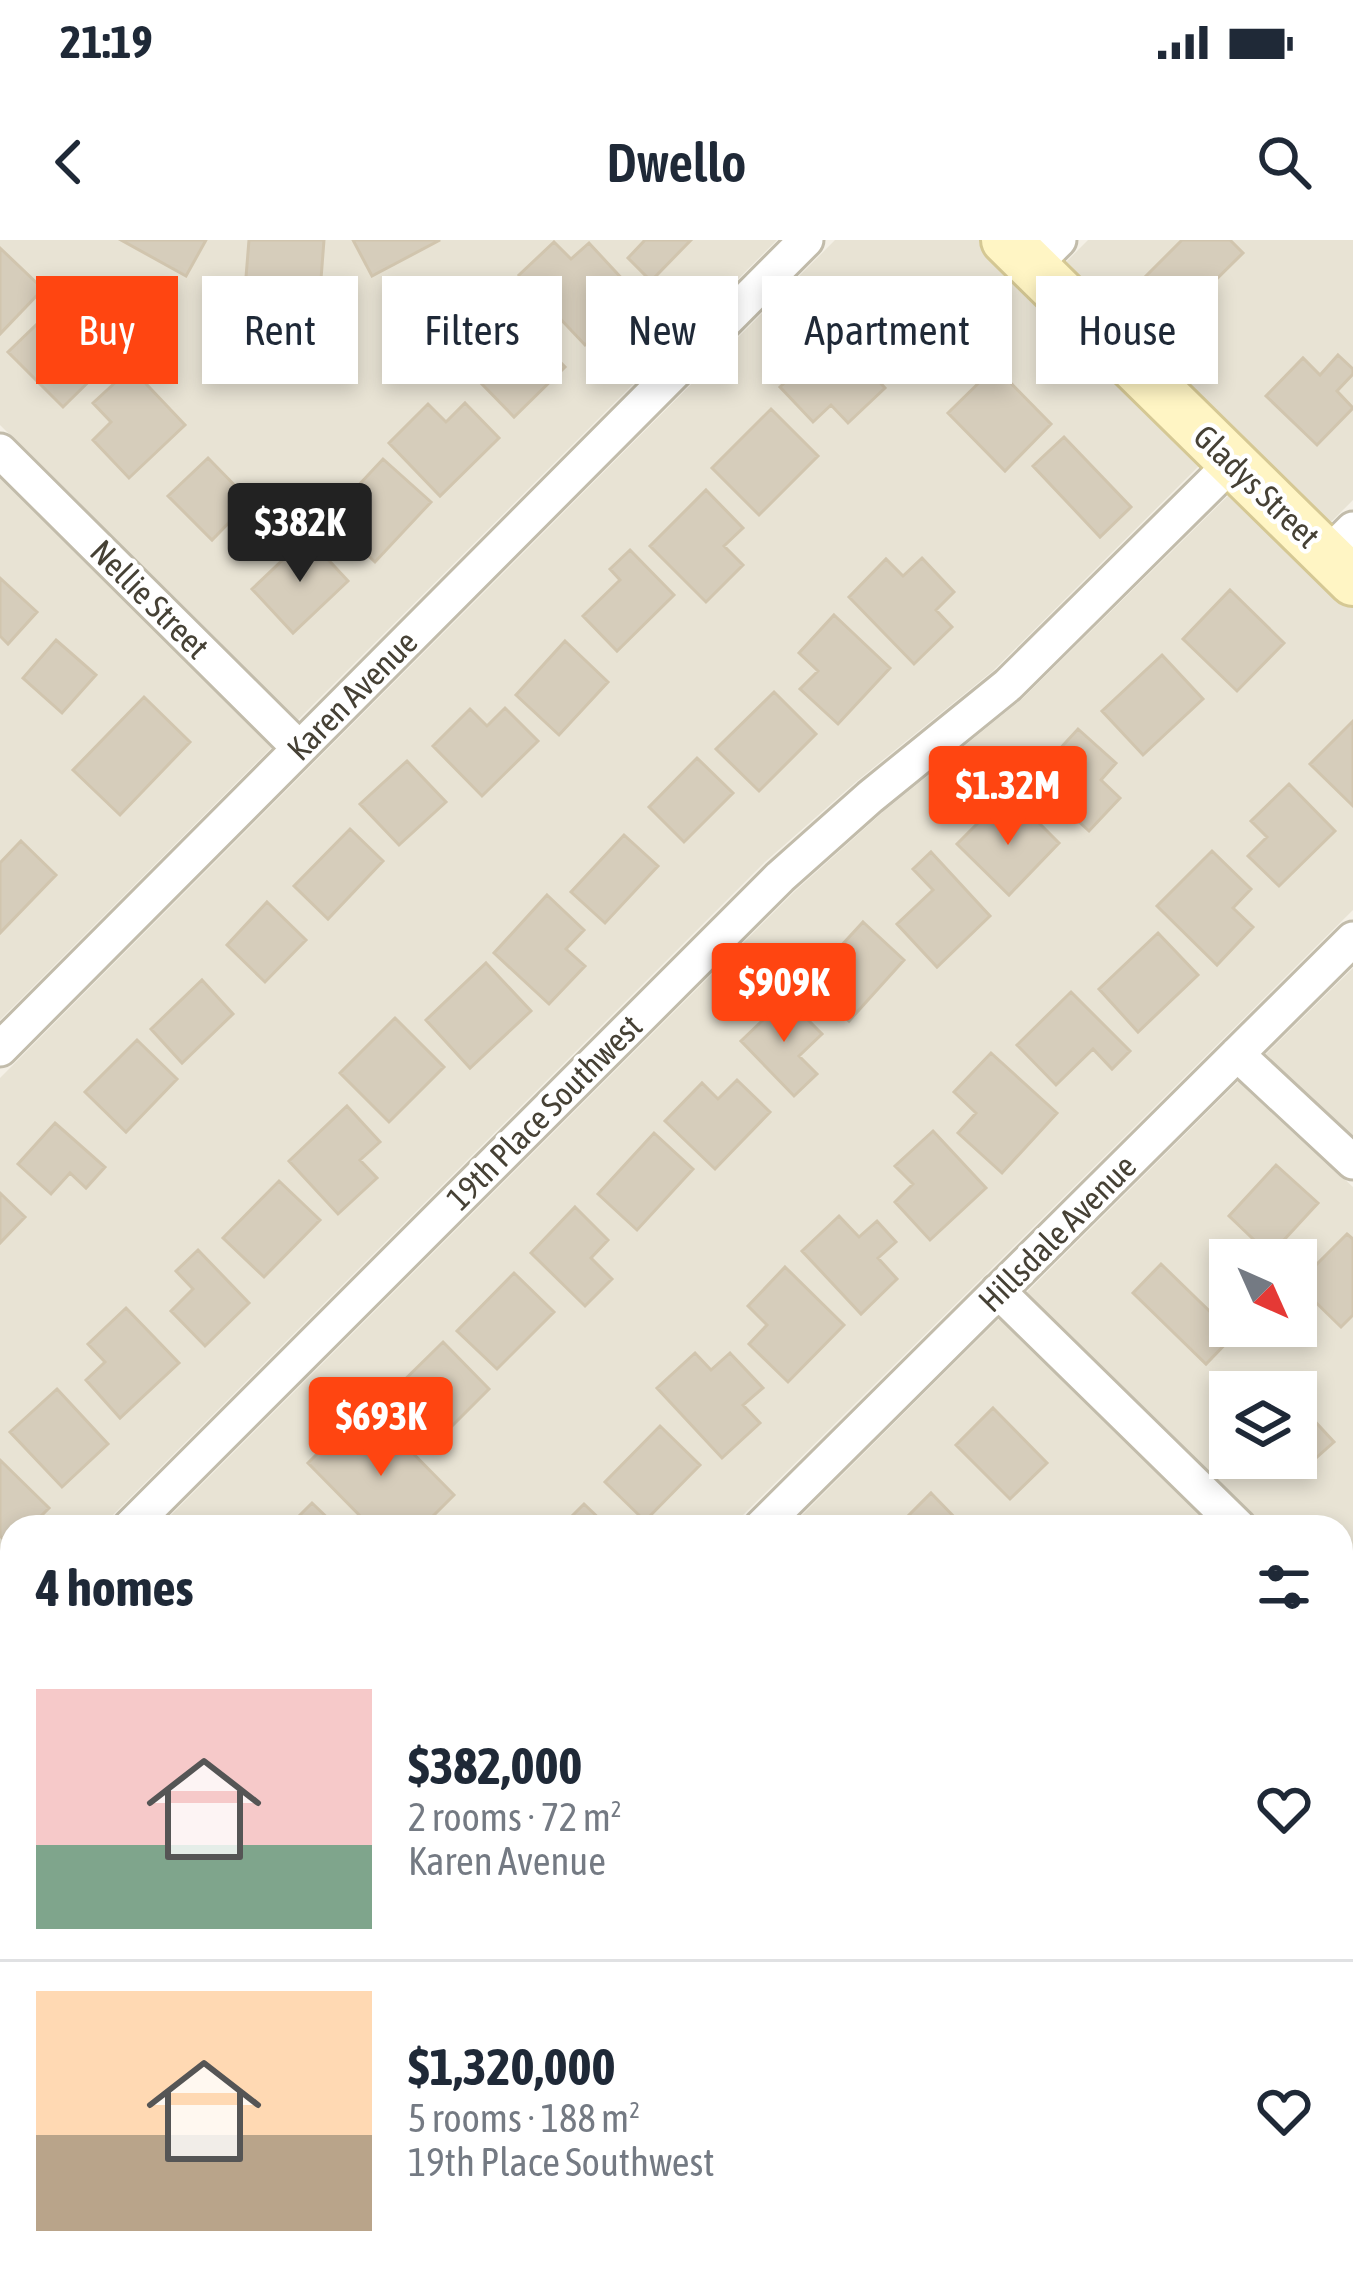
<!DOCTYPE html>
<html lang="en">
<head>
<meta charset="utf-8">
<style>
	:root { --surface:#fff; --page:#f6f6f7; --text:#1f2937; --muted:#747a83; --line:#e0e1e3; --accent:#ff4511 }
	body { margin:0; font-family:"Asap Condensed",sans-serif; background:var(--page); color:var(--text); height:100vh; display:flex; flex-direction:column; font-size:45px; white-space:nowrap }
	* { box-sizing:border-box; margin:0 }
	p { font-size:39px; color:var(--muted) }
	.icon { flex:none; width:66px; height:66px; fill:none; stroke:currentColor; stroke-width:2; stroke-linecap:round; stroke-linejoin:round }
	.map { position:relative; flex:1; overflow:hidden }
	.details { position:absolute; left:0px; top:1275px; width:1353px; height:768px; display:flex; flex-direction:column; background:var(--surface); border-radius:36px 36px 0 0; box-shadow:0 6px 18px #0003 }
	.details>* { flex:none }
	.guide { position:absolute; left:36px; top:36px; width:1281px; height:108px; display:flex; gap:24px }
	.needle { width:78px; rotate:135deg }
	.controls { position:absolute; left:1209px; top:999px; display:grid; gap:24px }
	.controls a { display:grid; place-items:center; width:108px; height:108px; border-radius:0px; background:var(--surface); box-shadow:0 6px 18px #0003; font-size:60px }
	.price { position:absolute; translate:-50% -102px; padding:0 27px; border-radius:12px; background:var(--accent); color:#fff; font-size:39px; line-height:78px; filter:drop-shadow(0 3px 6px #0008) }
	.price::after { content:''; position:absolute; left:50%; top:72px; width:36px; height:27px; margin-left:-18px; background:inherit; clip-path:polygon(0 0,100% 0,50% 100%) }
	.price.current { background:#222; color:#fff }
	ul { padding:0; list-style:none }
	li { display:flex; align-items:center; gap:36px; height:300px; padding:0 36px }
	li+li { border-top:3px solid var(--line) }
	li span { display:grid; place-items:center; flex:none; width:336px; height:240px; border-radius:0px; color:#555 }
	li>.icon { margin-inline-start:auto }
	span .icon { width:144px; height:144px; fill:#fffc; stroke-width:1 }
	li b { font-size:51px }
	h2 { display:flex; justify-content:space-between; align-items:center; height:144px; padding:0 36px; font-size:51px }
	.chip { padding:0 42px; border-radius:0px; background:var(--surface); box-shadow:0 6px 18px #0003; font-size:42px; line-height:108px }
	.chip.current { background:var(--accent); color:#fff }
	.status { display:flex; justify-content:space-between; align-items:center; height:84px; padding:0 60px; background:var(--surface); direction:ltr }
	.status svg { height:33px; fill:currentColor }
	header { display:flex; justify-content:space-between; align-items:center; height:156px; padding:0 36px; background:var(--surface); font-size:54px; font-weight:600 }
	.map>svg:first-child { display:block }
</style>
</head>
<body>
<div class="status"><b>21:19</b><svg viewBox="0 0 49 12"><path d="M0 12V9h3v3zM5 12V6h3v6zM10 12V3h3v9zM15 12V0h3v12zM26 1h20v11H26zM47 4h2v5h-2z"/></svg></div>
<header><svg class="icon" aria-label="back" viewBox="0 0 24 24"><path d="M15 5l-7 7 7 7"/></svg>Dwello<svg class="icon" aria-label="search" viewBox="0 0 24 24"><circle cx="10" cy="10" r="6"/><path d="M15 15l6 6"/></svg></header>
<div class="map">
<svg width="1353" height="2043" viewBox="0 0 1353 2043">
	<rect width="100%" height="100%" fill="#f4f0e6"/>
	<!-- residential -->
	<path fill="#e8e3d4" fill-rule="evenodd" d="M 0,0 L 777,0 L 298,480 L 0,185 Z
		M 835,0 L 981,0 L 1204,221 L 994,430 L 857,541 L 765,622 L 101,1287 L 12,1287 L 12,1376 L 0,1388 L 0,838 Z
		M 1088,0 L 1353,0 L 1353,260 L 1326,287 L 1060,28 Z
		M 0,236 L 273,506 L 0,780 Z
		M 1234,250 L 1353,367 L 1353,670 L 731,1287 L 159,1287 L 794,652 L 883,572 L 1022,459 Z
		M 1353,728 L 1353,897 L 1265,815 Z
		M 1239,841 L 1353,947 L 1353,1373 L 1341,1361 L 1341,1287 L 1265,1287 L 1026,1053 ZM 1230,1020 L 1296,1020 L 1296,1086 L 1230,1086 ZM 1230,1152 L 1296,1152 L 1296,1218 L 1230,1218 Z
		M 1000,1078 L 1213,1287 L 790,1287 Z
		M 1341,1412 L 1353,1424 L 1353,1707 L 1341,1719 Z
		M 12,1434 L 12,2001 L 9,2005 L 0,1996 L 0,1446 Z
		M 1341,1920 L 1353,1931 L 1353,2043 L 1073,2043 L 1085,2031 L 1341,2031 Z
		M 41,2031 L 1027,2031 L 1015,2043 L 47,2043 L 38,2034 Z"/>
	<!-- building -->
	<path fill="#d6cdbb" stroke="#d1c5ae" stroke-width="3" d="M 121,0 L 206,0 L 186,36 Z
		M 249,0 L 324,0 L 320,52 L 295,50 L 293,78 L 243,74 Z
		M 353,0 L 440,0 L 372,36 Z
		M 645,0 L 691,0 L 651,41 L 628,18 Z
		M 1182,0 L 1230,0 L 1243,13 L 1178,77 L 1142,40 Z
		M 554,2 L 571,19 L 589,3 L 638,56 L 585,105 L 519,35 Z
		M 0,8 L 43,49 L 0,94 Z
		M 876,60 L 973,68 L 967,132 L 895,126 L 895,114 L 871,112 Z
		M 59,63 L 76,81 L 93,65 L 129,102 L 63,167 L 8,112 Z
		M 532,93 L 565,127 L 514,177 L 480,142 Z
		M 836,95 L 885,148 L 848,183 L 831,165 L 813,182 L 780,147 Z
		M 1338,115 L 1353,129 L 1353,134 L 1337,151 L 1353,168 L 1317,205 L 1266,156 L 1303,118 L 1320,135 Z
		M 995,127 L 1051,184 L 1005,231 L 948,173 Z
		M 131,128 L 185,185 L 129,238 L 93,200 L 111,182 L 93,163 Z
		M 465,163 L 499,198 L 440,256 L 389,203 L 428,164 L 446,182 Z
		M 771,169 L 818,216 L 759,275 L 712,228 Z
		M 1064,197 L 1131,267 L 1100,297 L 1033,226 Z
		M 208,218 L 250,261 L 212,300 L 168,256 Z
		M 383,219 L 431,262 L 375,322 L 328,278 Z
		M 706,250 L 743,288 L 724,306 L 743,325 L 706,362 L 650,306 Z
		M 307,297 L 348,341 L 293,393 L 252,349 Z
		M 630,310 L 674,355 L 617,411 L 583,376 L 620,340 L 610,329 Z
		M 922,318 L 954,352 L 936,370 L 952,387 L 914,424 L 849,357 L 886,319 L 903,336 Z
		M 0,338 L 37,372 L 8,404 L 0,396 Z
		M 1230,350 L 1284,403 L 1237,451 L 1183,399 Z
		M 834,375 L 890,428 L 838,484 L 800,449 L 818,431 L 799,413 Z
		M 56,400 L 96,435 L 62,473 L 23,438 Z
		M 565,401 L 608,442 L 559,495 L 516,455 Z
		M 1162,415 L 1203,459 L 1143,515 L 1102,471 Z
		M 774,452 L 816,494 L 759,551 L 716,509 Z
		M 144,457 L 190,502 L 120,575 L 73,530 Z
		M 505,468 L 538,501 L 482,556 L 433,506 L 470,469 L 487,486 Z
		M 1353,481 L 1353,566 L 1310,524 Z
		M 1078,489 L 1116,523 L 1101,540 L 1120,558 L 1089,591 L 1032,539 Z
		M 697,518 L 733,553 L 684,602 L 649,567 Z
		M 407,521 L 446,562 L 399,605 L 360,564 Z
		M 1289,544 L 1335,591 L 1279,646 L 1248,616 L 1267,597 L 1251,581 Z
		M 1025,569 L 1059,603 L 1009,655 L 957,604 L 991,570 L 1007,587 Z
		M 350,589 L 383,621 L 328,679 L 294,646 Z
		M 624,595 L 658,626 L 605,683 L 571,652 Z
		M 21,601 L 56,635 L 0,693 L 0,623 Z
		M 1212,611 L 1251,649 L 1233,668 L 1253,687 L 1217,725 L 1157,666 Z
		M 931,612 L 990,676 L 937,727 L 897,684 L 933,650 L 913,629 Z
		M 547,655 L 584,690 L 566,709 L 585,726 L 549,764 L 494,713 Z
		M 267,662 L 306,700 L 265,742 L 227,705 Z
		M 863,682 L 904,720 L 849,781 L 808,742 Z
		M 1158,693 L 1198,735 L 1138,792 L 1099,749 Z
		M 486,723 L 531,771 L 470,828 L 426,780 Z
		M 202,740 L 233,774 L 182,823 L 151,789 Z
		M 1071,752 L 1130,811 L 1112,829 L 1093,809 L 1056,845 L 1017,805 Z
		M 786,758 L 822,794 L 799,816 L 817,834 L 794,856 L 741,801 Z
		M 395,778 L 444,827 L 389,882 L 340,833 Z
		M 137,800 L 177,839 L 126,892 L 85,852 Z
		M 991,813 L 1057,873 L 1002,933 L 958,893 L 976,873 L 954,852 Z
		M 737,840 L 770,872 L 715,929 L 665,881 L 702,843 L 718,859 Z
		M 347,866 L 380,902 L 360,920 L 377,938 L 338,974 L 289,921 Z
		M 55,883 L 105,927 L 86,948 L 70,933 L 51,954 L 18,924 Z
		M 933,891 L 986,948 L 930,1000 L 895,962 L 913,944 L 895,926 Z
		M 654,893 L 693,929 L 637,990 L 598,954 Z
		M 1276,925 L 1318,963 L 1270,1015 L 1229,976 Z
		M 279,941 L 320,980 L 264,1037 L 223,998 Z
		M 0,953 L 25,977 L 0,1003 Z
		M 575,967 L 608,1000 L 591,1018 L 612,1039 L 585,1066 L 531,1013 Z
		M 839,976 L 859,997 L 877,981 L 896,1002 L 878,1018 L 897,1039 L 861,1074 L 802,1011 Z
		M 1347,994 L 1353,999 L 1353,1075 L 1341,1087 L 1297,1044 Z
		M 198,1010 L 249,1063 L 205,1106 L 171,1071 L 193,1049 L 176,1031 Z
		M 1161,1024 L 1234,1095 L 1206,1124 L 1133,1053 Z
		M 785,1027 L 844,1085 L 788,1142 L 749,1104 L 767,1085 L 748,1066 Z
		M 514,1033 L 554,1072 L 497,1129 L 457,1091 Z
		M 126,1068 L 179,1123 L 120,1178 L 86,1140 L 105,1122 L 88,1104 Z
		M 443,1102 L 489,1149 L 431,1207 L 384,1160 Z
		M 695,1113 L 711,1130 L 730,1113 L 763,1148 L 743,1165 L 760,1183 L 722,1218 L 657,1148 Z
		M 57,1149 L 108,1204 L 62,1247 L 10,1192 Z
		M 1296,1161 L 1334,1202 L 1298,1234 L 1283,1218 L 1296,1218 Z
		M 993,1168 L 1047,1223 L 1010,1259 L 956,1205 Z
		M 347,1184 L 365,1203 L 384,1184 L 454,1255 L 422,1287 L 371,1287 L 308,1223 Z
		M 660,1186 L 700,1225 L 645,1281 L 605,1242 Z
		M 0,1220 L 49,1268 L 30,1287 L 12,1287 L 11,1306 L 0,1296 Z
		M 931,1253 L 961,1284 L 958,1287 L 897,1287 Z
		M 312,1263 L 337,1287 L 288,1287 Z
		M 584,1264 L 607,1286 L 561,1287 Z
		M 1353,1529 L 1353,1611 L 1347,1617 L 1341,1612 L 1341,1541 Z
		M 12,1535 L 12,1609 L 2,1618 L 0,1547 Z
		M 11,1828 L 12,1900 L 1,1911 L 0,1839 Z
		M 167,2031 L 217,2031 L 205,2043 L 180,2043 Z
		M 754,2031 L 812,2031 L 817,2036 L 823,2031 L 845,2031 L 857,2043 L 756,2043 L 749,2036 Z
		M 1253,2031 L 1297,2031 L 1284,2043 L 1264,2043 Z"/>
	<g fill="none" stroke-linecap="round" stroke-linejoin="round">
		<!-- street casing -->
		<g stroke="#c2bcab" stroke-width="39">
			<path id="street" d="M 1033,26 L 1059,0
				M 0,211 L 299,508
				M 1328,314 L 1353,289
				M 0,809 L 806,0
				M 1237,814 L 1353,922
				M 998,1051 L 1239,1287
				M 130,1287 L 780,637 L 870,557 L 1008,445 L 1232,223
				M 761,1287 L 1353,699
				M 1341,1387 L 1353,1399
				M 0,1417 L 12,1405
				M 1341,1748 L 1353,1736
				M 1341,1894 L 1353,1906
				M 1044,2043 L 1056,2031"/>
		</g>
		<!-- secondary casing -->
		<g stroke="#d5c894" stroke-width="54">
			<path id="secondary" d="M 1006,0 L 1353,341
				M 0,2022 L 22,2043"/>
		</g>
		<!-- street -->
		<use href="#street" stroke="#fff" stroke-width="33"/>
		<!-- secondary -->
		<use href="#secondary" stroke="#fff5c4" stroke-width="48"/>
	</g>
	<g text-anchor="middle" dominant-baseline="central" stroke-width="9" stroke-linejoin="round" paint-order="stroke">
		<!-- street labels -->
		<g font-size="33" fill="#464135" stroke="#fff">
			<text transform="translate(1257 246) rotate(44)">Gladys Street</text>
			<text transform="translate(150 359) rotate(45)">Nellie Street</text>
			<text transform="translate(352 455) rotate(-45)">Karen Avenue</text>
			<text transform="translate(544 872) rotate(-45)">19th Place Southwest</text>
			<text transform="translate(1057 993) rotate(-45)">Hillsdale Avenue</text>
		</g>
	</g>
</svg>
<div class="controls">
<a><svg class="needle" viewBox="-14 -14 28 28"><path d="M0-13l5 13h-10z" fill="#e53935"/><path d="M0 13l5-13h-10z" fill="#747a83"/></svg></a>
<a><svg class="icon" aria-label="layers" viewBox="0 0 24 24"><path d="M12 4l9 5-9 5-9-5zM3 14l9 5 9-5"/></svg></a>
</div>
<b class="price current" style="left:300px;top:345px">$382K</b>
<b class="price" style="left:1008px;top:608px">$1.32M</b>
<b class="price" style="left:784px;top:805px">$909K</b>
<b class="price" style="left:381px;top:1239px">$693K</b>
<div class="guide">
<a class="chip current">Buy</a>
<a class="chip">Rent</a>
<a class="chip">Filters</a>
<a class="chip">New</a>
<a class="chip">Apartment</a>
<a class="chip">House</a>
</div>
<section class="details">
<h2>4 homes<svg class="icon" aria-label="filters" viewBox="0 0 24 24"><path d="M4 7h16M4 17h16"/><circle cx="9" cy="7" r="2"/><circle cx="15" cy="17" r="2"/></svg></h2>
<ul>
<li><span style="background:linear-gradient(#f6c9c9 65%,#7fa58c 0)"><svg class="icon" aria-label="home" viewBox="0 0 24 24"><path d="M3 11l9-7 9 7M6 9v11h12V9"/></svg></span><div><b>$382,000</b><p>2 rooms · 72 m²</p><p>Karen Avenue</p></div><svg class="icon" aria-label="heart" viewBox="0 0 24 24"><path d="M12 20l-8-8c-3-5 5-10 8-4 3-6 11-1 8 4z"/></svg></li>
<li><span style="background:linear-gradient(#ffd9b3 60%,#b9a48a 0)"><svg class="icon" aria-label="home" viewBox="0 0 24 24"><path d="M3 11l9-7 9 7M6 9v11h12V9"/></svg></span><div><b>$1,320,000</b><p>5 rooms · 188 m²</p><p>19th Place Southwest</p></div><svg class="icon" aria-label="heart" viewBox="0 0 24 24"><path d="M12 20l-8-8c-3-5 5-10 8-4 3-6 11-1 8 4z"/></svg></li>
</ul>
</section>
</div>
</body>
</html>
